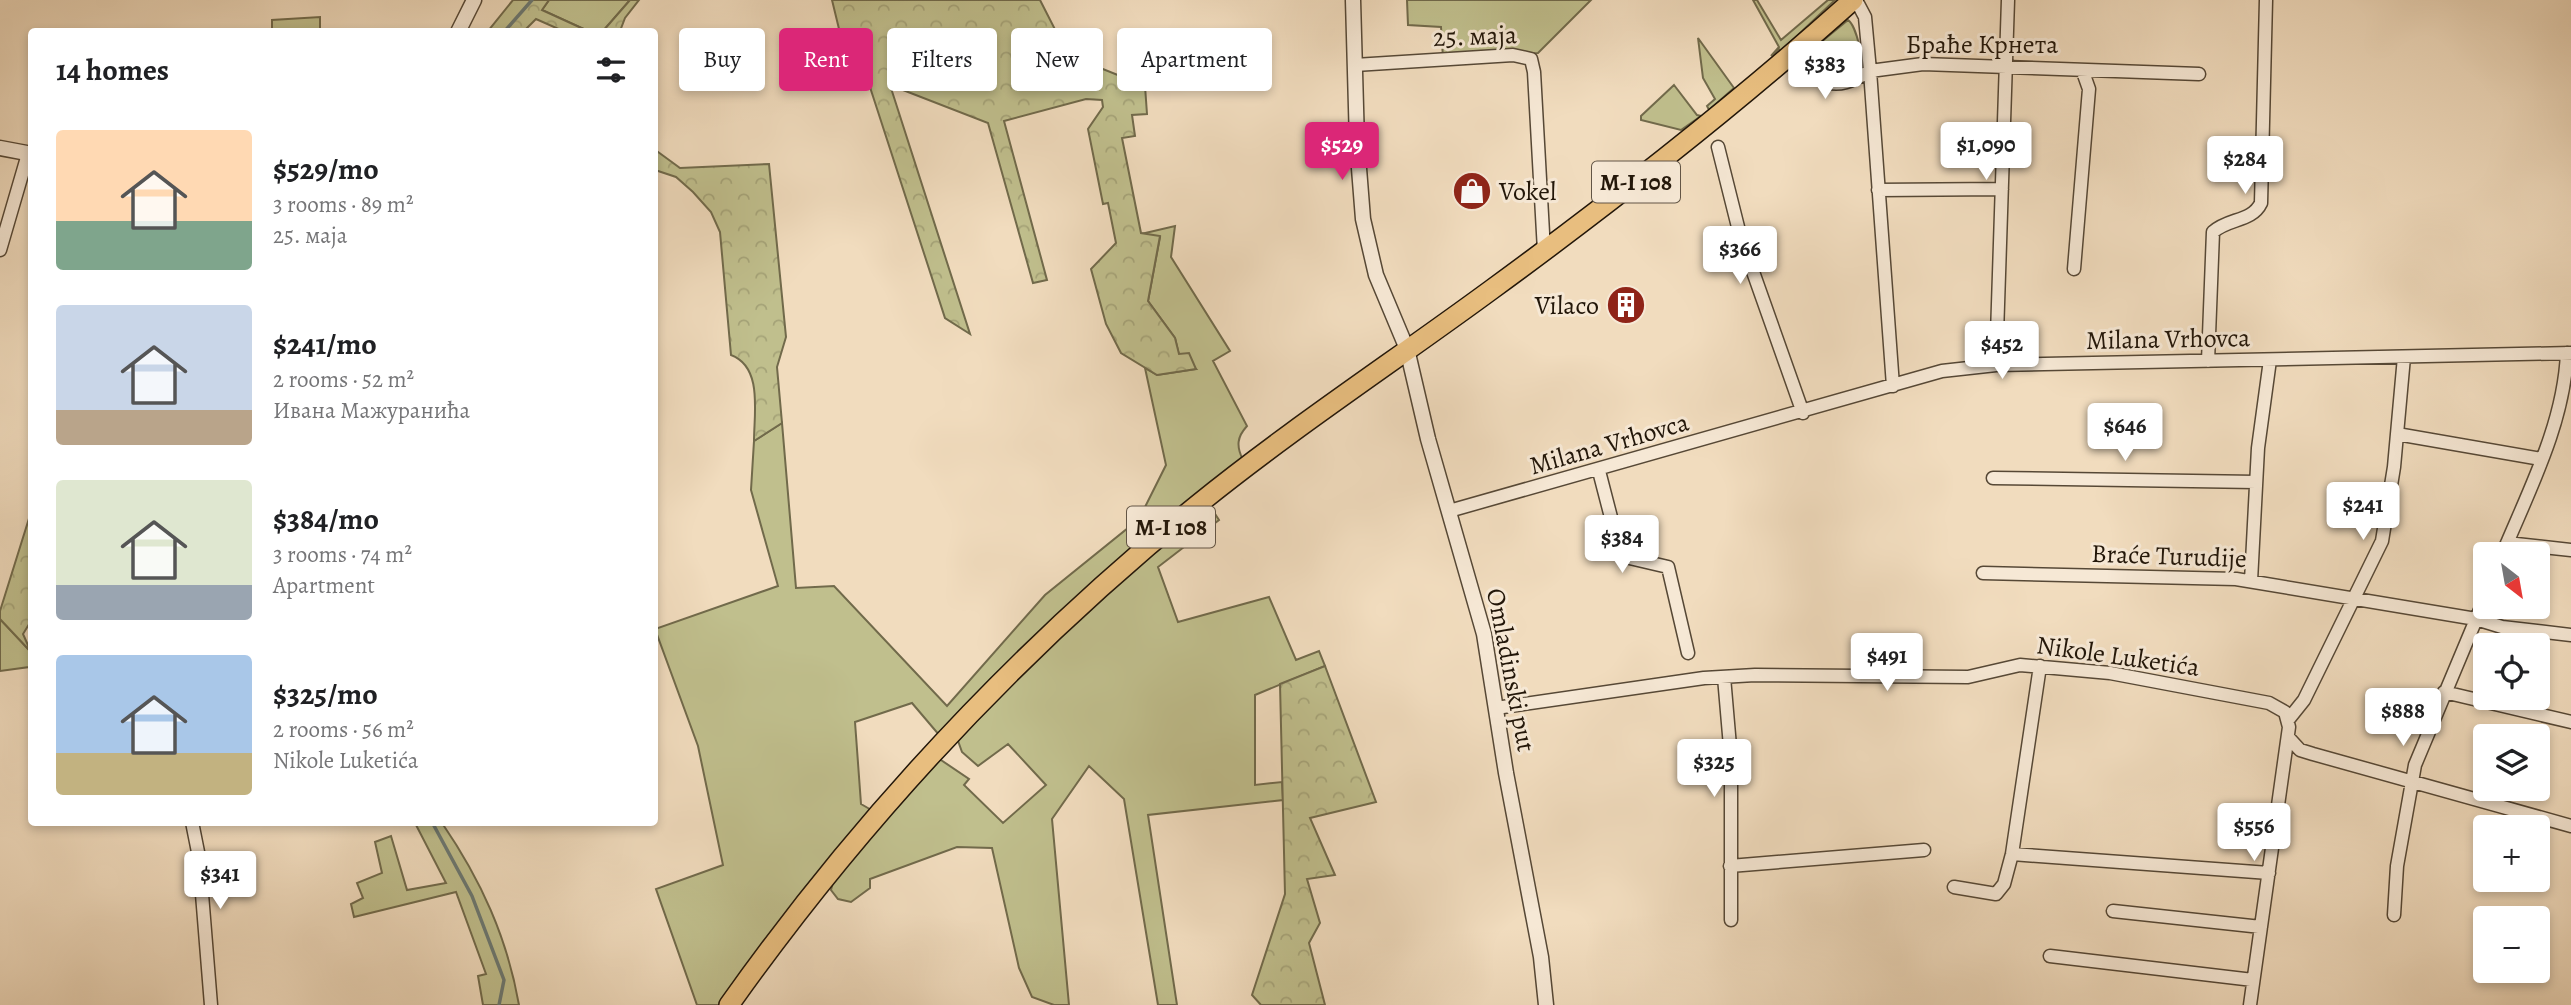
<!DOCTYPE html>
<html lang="en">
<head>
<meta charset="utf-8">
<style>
	:root { --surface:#fff; --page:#f2f2f2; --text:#202124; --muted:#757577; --accent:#db2777 }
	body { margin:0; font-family:Alegreya,serif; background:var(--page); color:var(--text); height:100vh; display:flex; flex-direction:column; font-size:26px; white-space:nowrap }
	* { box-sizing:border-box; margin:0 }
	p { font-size:23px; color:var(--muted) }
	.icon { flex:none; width:38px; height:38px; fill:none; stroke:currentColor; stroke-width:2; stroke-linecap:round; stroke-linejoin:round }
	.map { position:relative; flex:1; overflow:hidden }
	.drawer { position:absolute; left:28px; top:28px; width:630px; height:798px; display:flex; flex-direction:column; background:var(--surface); border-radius:7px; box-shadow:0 4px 10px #0003 }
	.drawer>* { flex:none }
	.top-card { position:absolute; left:679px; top:28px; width:665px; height:63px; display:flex; gap:14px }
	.needle { width:46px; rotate:149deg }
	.fabs { position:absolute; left:2473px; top:542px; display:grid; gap:14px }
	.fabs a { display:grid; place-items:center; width:77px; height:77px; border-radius:7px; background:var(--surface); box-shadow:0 4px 10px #0003; font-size:35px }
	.price { position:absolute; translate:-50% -60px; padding:0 16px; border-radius:7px; background:#fff; color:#222; font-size:23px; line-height:46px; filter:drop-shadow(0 2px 4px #0008) }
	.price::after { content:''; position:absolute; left:50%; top:42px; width:21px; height:16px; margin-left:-10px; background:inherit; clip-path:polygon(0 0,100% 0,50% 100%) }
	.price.on { background:var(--accent); color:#fff }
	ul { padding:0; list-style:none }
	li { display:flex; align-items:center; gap:21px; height:175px; padding:0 28px }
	li span { display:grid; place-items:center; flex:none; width:196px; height:140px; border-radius:7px; color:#555 }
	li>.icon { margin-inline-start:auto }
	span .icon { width:84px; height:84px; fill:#fffc; stroke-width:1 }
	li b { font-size:30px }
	h2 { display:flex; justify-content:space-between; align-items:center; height:84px; padding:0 28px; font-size:30px }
	.pill { padding:0 24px; border-radius:7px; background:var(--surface); box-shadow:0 4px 10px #0003; font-size:24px; line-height:63px }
	.pill.on { background:var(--accent); color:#fff }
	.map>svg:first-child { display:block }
</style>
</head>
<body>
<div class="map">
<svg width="2571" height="1005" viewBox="0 0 2571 1005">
	<defs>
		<pattern id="forest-crowns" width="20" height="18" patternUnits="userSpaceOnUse" patternTransform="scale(1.75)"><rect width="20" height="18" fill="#c0bf8d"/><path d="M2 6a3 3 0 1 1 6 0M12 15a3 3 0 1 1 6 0" fill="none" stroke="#a5a378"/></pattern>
	</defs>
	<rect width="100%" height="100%" fill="#f1dcbe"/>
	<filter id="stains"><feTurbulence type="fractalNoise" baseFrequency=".00286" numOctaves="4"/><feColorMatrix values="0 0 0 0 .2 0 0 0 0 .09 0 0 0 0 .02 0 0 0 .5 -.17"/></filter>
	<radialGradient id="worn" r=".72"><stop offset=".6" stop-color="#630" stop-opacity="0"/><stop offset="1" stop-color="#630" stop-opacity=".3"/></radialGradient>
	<!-- green -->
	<path fill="#c0bf8d" stroke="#716a4b" stroke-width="2" d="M 549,0 L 630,0 L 603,31 L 588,31 L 542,10 Z
		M 1407,0 L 1591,0 L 1538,53 L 1443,58 L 1441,27 L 1408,25 Z
		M 1753,0 L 1757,0 L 1781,40 L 1828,0 L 1835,0 L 1781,51 L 1779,49 L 1771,56 L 1779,47 Z
		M 320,17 L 320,31 L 272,31 L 272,20 Z
		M 1848,20 C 1856,25 1866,64 1859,73 C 1852,81 1836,78 1826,78 L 1812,61 L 1809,52 Z
		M 1698,38 L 1734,88 L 1709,110 L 1707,106 L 1715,99 L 1703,78 Z
		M 1674,85 L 1697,115 L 1701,116 L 1681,130 L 1641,120 L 1641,116 Z
		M 1175,226 L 1171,257 L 1230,351 L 1213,361 L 1247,426 C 1237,437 1236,446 1243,460 L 940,736 L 912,703 L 855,722 L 861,804 L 873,811 L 720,1005 L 697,1005 L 656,889 L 723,865 L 698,746 L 655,629 L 778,586 L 751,490 L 754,441 L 782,423 L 796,588 L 834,586 L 947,706 L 1045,595 L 1139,519 L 1166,465 L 1145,368 L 1157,375 L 1196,369 L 1179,355 L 1175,338 L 1148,301 L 1160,237 L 1141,234 Z
		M 1208,503 L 1219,520 L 1158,567 L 1178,622 L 1269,597 L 1296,660 L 1319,651 L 1325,666 L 1255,695 L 1255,785 L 1282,782 L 1283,800 L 1148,815 L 1177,1005 L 1158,1005 L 1124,799 L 1089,766 L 1052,819 L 1069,1005 L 1054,1005 L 1032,997 L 1019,968 L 992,848 L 957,847 L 870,879 L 870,888 L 851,902 L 838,899 L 831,890 L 833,882 L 938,758 L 969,779 L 964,785 L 1003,823 L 1046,785 L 1008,744 L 978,766 L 962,752 L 957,738 L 1001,691 Z
		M 0,619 L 31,652 L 29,667 L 0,671 Z
		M 415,823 L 442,823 C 481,880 507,937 519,1005 L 483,1005 L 478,976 L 486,974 L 456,892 L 354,917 L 351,904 L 363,898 L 357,883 L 382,873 L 375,842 L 391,836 L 407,890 L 446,883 Z"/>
	<!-- forest -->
	<path fill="url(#forest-crowns)" stroke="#716a4b" stroke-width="2" d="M 513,0 L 549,0 L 542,10 L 588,31 L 563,31 L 536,19 L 524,31 L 488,31 Z
		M 630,0 L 639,0 L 625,18 L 620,31 L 603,31 Z
		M 832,0 L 1040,0 L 1068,55 L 1145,86 L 1147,114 L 1132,115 L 1135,136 L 1122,138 L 1141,233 L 1160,236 L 1148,301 L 1175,338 L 1179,354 L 1189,353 L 1196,369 L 1157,375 L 1121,353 L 1106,324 L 1091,269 L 1116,243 L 1108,203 L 1103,204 L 1088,129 L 1103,107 L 1102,100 L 1086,99 L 1004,121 L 1047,280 L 1033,283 L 988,123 L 890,85 L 970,334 L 945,318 L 868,81 L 847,62 Z
		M 654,149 L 680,168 L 769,164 L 786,337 L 777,367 L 782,423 L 754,441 C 754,413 763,367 731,355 L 720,232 L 711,212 L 693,192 L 676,177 L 655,170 Z
		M 31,512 L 31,621 L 23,634 L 31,652 L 0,619 L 0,611 Z
		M 1325,666 L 1376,802 L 1310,818 L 1335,875 L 1307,879 L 1320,923 L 1309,943 L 1325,1005 L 1261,1005 L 1252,995 L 1285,894 L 1280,684 Z"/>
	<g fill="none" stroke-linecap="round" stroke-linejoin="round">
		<!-- stream -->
		<path stroke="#6b7872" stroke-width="3.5" d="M 504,32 L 532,0
			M 432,822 L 472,896 L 504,980 L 499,1005"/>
		<!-- minor casing -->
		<g stroke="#564836" stroke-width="15">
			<path id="minor" d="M 1793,53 C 1822,84 1831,94 1870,71 L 1865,17 L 1856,0
				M 1355,65 L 1513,55 L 1531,59 L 1534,72 L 1544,251
				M 1718,147 L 1740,235 L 1803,413
				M 1878,190 L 2002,189
				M 0,250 L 28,154
				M 2074,269 L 2089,89 L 2083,72
				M 2208,361 L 2213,232 C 2228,218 2252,222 2261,203 L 2266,0
				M 1996,365 L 2008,0
				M 1893,386 L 1870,71 L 1923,64 L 2199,74
				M 2397,434 L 2541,459
				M 1599,471 L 1621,556 L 1668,567 L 1688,653
				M 1993,478 L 2256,482
				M 1449,511 L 1942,371 L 1996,365 L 2571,353
				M 2507,543 L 2571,550
				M 2502,555 C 2529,490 2564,424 2567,353
				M 1983,573 L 2236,579 L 2476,619 L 2502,627 L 2571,635
				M 2251,581 L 2258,448 L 2270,360
				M 1724,677 L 1731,758 L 1731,920
				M 2444,692 L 2571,722
				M 1496,708 L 1704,678 L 1755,675 L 1968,677 L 2020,665 L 2110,673 L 2269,703 L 2285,712 L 2289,727 L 2250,1005
				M 2288,720 L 2304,700 L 2382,541 L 2394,467 L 2404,357
				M 2288,737 L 2300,750 L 2313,754 L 2571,826
				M 192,822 L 199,857 L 211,1005
				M 2012,854 L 2269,873
				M 1730,866 L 1924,850
				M 1954,887 L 1996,894 L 2004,884 L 2012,854 L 2040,666
				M 2113,911 L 2261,927
				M 2394,915 L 2397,866 L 2415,765 L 2485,598
				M 2050,956 L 2253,980"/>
		</g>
		<!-- tertiary casing -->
		<g stroke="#564836" stroke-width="17">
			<path id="tertiary" d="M 1353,0 L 1357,143 L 1363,219 L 1376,275 L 1407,349 L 1428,439 L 1484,634 L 1506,773 L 1541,957 L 1546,1005
				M 458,32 L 474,0
				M 0,148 L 32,154"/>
		</g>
		<!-- primary casing -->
		<g stroke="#221609" stroke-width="22">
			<path id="primary" d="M 729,1005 C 861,819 1019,650 1196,506 C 1291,429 1393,362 1491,290 C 1617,198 1737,104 1853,0"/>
		</g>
		<!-- minor -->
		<use href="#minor" stroke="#f6e8d5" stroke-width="12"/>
		<!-- tertiary -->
		<use href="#tertiary" stroke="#f6e8d5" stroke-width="14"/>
		<!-- primary -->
		<use href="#primary" stroke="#e8be7f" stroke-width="19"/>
	</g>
	<!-- icons -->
	<defs>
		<g id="shop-disc" transform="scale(2.0125)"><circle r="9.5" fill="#8f2418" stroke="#f6e8d5"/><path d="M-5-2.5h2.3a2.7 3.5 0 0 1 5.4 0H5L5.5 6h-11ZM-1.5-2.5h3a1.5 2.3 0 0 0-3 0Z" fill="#fff"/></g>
		<g id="building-disc" transform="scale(2.0125)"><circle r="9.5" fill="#8f2418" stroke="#f6e8d5"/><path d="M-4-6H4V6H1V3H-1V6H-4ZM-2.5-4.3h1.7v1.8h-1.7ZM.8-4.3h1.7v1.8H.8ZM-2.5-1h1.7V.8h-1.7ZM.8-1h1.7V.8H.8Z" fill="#fff"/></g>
	</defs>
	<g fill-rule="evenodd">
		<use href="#shop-disc" x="1472" y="191"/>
		<use href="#building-disc" x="1626" y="305"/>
	</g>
	<g text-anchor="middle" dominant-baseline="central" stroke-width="6" stroke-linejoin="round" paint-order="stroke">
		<!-- shield labels -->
		<g fill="#f6e8d5" stroke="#625546" stroke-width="2">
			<rect x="1592" y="161.5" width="88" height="41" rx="5"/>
			<rect x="1127" y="506.5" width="88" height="41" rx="5"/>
		</g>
		<g font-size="24" font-weight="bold" fill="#221609">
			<text x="1636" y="182">M-I 108</text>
			<text x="1171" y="527">M-I 108</text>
		</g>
		<!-- street labels -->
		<g font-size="26" fill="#221609" stroke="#f6e8d5">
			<text transform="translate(1475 36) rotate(-2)">25. маја</text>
			<text x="1982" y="44">Браће Крнета</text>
			<text transform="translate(2168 339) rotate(-1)">Milana Vrhovca</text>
			<text transform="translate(1609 444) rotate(-16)">Milana Vrhovca</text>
			<text transform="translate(2169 556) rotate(2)">Braće Turudije</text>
			<text transform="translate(2118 656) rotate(8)">Nikole Luketića</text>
			<text transform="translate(1511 670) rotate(79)">Omladinski put</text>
		</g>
		<!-- poi labels -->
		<g font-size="26" fill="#221609" stroke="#f6e8d5" text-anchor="start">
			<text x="1499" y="191">Vokel</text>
			<text x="1599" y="305" text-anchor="end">Vilaco</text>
		</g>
	</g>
	<rect width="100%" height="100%" filter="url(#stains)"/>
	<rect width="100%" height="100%" fill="url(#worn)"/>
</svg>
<div class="fabs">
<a><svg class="needle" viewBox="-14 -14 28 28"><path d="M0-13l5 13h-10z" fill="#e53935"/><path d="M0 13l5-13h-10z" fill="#757577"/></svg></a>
<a><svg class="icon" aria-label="locate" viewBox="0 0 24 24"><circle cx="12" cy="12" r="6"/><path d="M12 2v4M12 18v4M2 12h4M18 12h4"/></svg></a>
<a><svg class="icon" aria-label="layers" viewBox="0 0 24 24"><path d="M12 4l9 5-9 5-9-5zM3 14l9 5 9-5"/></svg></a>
<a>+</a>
<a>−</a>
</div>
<b class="price" style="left:1825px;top:101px">$383</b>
<b class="price on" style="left:1342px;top:182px">$529</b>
<b class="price" style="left:1986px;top:182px">$1,090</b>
<b class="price" style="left:2245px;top:196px">$284</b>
<b class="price" style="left:1740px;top:286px">$366</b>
<b class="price" style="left:2002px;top:381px">$452</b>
<b class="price" style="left:2125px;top:463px">$646</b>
<b class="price" style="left:2363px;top:542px">$241</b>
<b class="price" style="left:1622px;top:575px">$384</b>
<b class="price" style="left:1887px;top:693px">$491</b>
<b class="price" style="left:2403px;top:748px">$888</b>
<b class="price" style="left:1714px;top:799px">$325</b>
<b class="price" style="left:2254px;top:863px">$556</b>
<b class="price" style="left:220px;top:911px">$341</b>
<div class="top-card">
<a class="pill">Buy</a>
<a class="pill on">Rent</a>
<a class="pill">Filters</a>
<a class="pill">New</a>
<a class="pill">Apartment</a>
</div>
<section class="drawer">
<h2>14 homes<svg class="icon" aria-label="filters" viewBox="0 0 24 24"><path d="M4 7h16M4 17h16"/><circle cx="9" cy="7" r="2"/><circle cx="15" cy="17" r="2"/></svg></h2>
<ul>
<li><span style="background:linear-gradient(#ffd9b3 65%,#7fa58c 0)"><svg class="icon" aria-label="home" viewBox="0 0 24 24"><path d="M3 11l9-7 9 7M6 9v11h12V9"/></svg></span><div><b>$529/mo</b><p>3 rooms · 89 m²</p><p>25. маја</p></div></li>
<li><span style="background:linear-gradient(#c9d6e8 75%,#b9a48a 0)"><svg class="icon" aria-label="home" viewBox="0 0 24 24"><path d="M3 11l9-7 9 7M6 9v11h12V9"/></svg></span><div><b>$241/mo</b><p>2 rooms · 52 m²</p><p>Ивана Мажуранића</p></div></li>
<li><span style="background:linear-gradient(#dfe7d0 75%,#9aa5b1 0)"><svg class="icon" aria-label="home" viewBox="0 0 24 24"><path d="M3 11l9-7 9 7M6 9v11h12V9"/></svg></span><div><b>$384/mo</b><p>3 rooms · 74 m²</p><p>Apartment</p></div></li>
<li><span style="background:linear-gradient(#a9c7e8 70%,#c2b280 0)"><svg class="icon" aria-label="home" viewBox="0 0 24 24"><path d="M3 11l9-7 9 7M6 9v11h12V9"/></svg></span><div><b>$325/mo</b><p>2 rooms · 56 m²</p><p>Nikole Luketića</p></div></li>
</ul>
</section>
</div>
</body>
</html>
